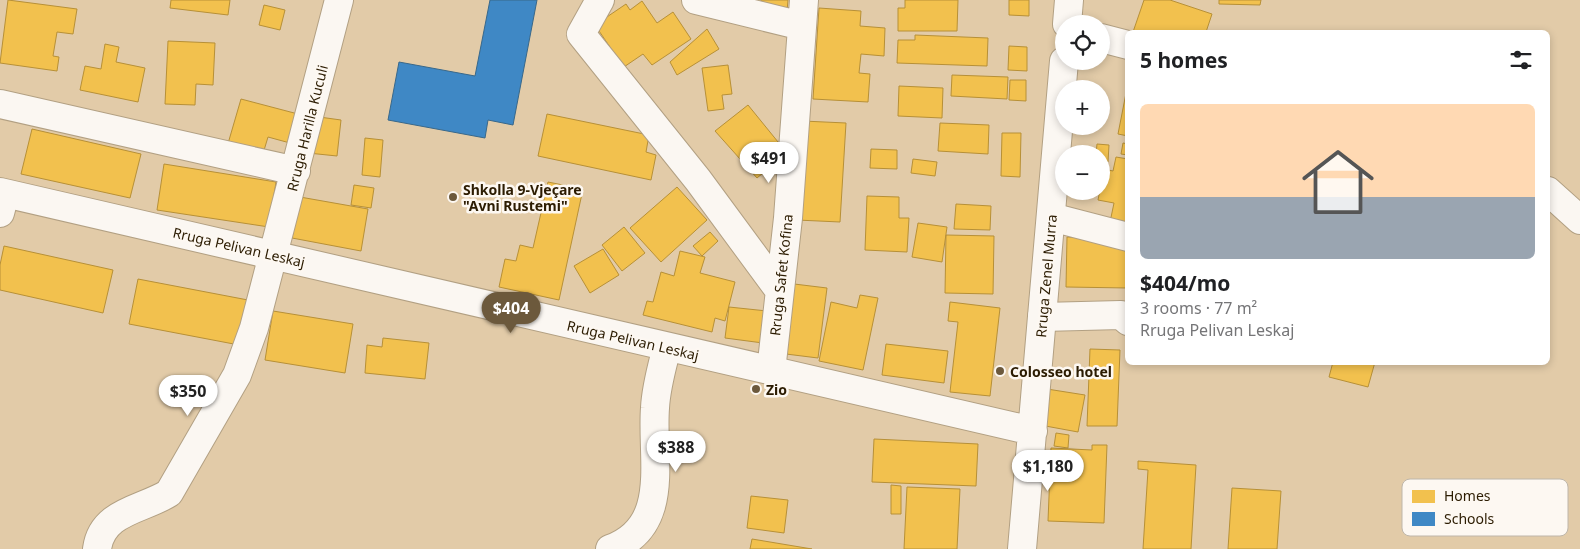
<!DOCTYPE html>
<html lang="en">
<head>
<meta charset="utf-8">
<style>
	:root { --surface:#fff; --page:#f6f6f6; --text:#202124; --muted:#757577; --line:#e0e0e0; --accent:#6c593c }
	body { margin:0; font-family:"Noto Sans",sans-serif; background:var(--page); color:var(--text); height:100vh; display:flex; flex-direction:column; font-size:19px; white-space:nowrap }
	* { box-sizing:border-box; margin:0 }
	p { font-size:16px; color:var(--muted) }
	.icon { flex:none; width:28px; height:28px; fill:none; stroke:currentColor; stroke-width:2; stroke-linecap:round; stroke-linejoin:round }
	.map { position:relative; flex:1; overflow:hidden }
	.side { position:absolute; left:1125px; top:30px; width:425px; height:335px; display:flex; flex-direction:column; background:var(--surface); border-radius:8px; box-shadow:0 2px 8px #0003 }
	.side>* { flex:none }
	.buttons { position:absolute; left:1055px; top:15px; display:grid; gap:10px }
	.buttons a { display:grid; place-items:center; width:55px; height:55px; border-radius:50%; background:var(--surface); box-shadow:0 2px 8px #0003; font-size:25px }
	.price { position:absolute; translate:-50% -42px; padding:0 11px; border-radius:18px; background:#fff; color:#222; font-size:16px; line-height:32px; filter:drop-shadow(0 1px 2px #0008) }
	.price::after { content:''; position:absolute; left:50%; top:30px; width:15px; height:11px; margin-left:-8px; background:inherit; clip-path:polygon(0 0,100% 0,50% 100%) }
	.price.current { background:var(--accent); color:#fff }
	ul { padding:0; list-style:none }
	li { display:grid; align-content:center; gap:10px; height:265px; padding:0 15px }
	li+li { border-top:1px solid var(--line) }
	li span { display:grid; place-items:center; height:155px; border-radius:8px; color:#555 }
	li>.icon { margin-inline-start:auto }
	span .icon { width:90px; height:90px; fill:#fffc; stroke-width:1 }
	li b { font-size:21px }
	h2 { display:flex; justify-content:space-between; align-items:center; height:60px; padding:0 15px; font-size:21px }
	.map>svg:first-child { display:block }
</style>
</head>
<body>
<div class="map">
<svg width="1580" height="549" viewBox="0 0 1580 549">
	<rect width="100%" height="100%" fill="#e2cba8"/>
	<!-- homes -->
	<path fill="#f2c14e" stroke="#b79037" d="M 8,0 L 77,9 L 73,34 L 57,32 L 53,56 L 59,57 L 57,71 L 0,63 Z
		M 171,0 L 230,0 L 228,15 L 170,8 Z
		M 761,0 L 788,0 L 787,11 L 761,11 Z
		M 905,0 L 958,0 L 957,31 L 898,31 L 898,8 L 905,8 Z
		M 1009,0 L 1029,0 L 1029,16 L 1009,15 Z
		M 1144,0 L 1170,0 L 1212,14 L 1206,32 L 1133,32 Z
		M 1219,0 L 1261,0 L 1260,5 L 1219,4 Z
		M 642,1 L 657,23 L 673,12 L 691,39 L 652,65 L 643,54 L 618,71 L 616,56 L 595,25 L 626,4 L 630,10 Z
		M 264,5 L 285,10 L 280,30 L 259,25 Z
		M 819,8 L 861,11 L 860,26 L 885,28 L 884,56 L 861,54 L 859,73 L 870,74 L 868,102 L 813,99 Z
		M 707,29 L 719,49 L 677,75 L 670,62 Z
		M 915,35 L 988,38 L 987,66 L 897,63 L 898,40 L 915,40 Z
		M 168,41 L 215,43 L 213,85 L 196,84 L 195,105 L 165,104 Z
		M 105,44 L 119,47 L 116,62 L 145,68 L 138,102 L 80,90 L 85,66 L 101,69 Z
		M 1009,46 L 1027,47 L 1027,71 L 1008,70 Z
		M 728,65 L 732,94 L 722,95 L 724,109 L 708,111 L 702,68 Z
		M 952,75 L 1008,77 L 1007,99 L 951,96 Z
		M 1010,80 L 1026,80 L 1026,101 L 1009,100 Z
		M 1128,83 L 1128,136 L 1118,134 Z
		M 899,86 L 943,88 L 942,118 L 898,116 Z
		M 241,99 L 298,114 L 290,143 L 268,137 L 262,157 L 227,147 Z
		M 748,105 L 787,153 L 757,178 L 715,131 Z
		M 547,114 L 649,135 L 646,152 L 656,155 L 651,180 L 538,156 Z
		M 312,116 L 341,120 L 337,156 L 308,153 Z
		M 803,121 L 846,123 L 840,222 L 797,220 Z
		M 940,123 L 989,125 L 988,154 L 938,151 Z
		M 32,129 L 141,154 L 130,198 L 21,174 Z
		M 1002,133 L 1021,133 L 1020,177 L 1001,176 Z
		M 365,138 L 383,140 L 380,177 L 362,175 Z
		M 1123,143 L 1128,144 L 1128,155 L 1121,154 Z
		M 1097,144 L 1109,145 L 1108,162 L 1101,162 L 1101,154 L 1096,154 Z
		M 871,149 L 897,150 L 897,169 L 870,168 Z
		M 1116,157 L 1128,159 L 1128,230 L 1109,227 L 1114,203 L 1098,200 L 1104,169 L 1113,171 Z
		M 913,159 L 937,162 L 935,176 L 911,173 Z
		M 164,164 L 276,182 L 269,227 L 157,210 Z
		M 548,182 L 583,189 L 559,300 L 499,287 L 505,259 L 516,261 L 520,245 L 533,248 Z
		M 354,185 L 374,188 L 371,208 L 351,205 Z
		M 677,187 L 707,220 L 661,262 L 630,228 Z
		M 867,196 L 899,197 L 899,218 L 909,218 L 907,252 L 865,250 Z
		M 300,197 L 368,209 L 361,251 L 292,238 Z
		M 956,204 L 991,206 L 990,230 L 954,229 Z
		M 918,223 L 947,227 L 942,262 L 912,257 Z
		M 624,227 L 645,253 L 622,271 L 602,245 Z
		M 710,232 L 718,241 L 702,256 L 693,246 Z
		M 946,235 L 994,236 L 993,294 L 945,293 Z
		M 1067,237 L 1128,239 L 1128,288 L 1066,287 Z
		M 4,246 L 113,270 L 103,313 L 0,290 L 0,265 Z
		M 603,249 L 619,275 L 590,293 L 574,266 Z
		M 680,251 L 705,257 L 700,273 L 735,282 L 725,321 L 715,318 L 712,332 L 643,315 L 647,301 L 653,302 L 661,272 L 674,276 Z
		M 138,279 L 248,300 L 239,345 L 129,324 Z
		M 786,283 L 827,288 L 818,358 L 778,353 Z
		M 860,295 L 878,298 L 863,370 L 819,361 L 831,302 L 857,308 Z
		M 950,302 L 1000,308 L 990,396 L 950,392 L 958,322 L 948,321 Z
		M 729,307 L 767,311 L 763,343 L 725,338 Z
		M 273,311 L 353,324 L 345,373 L 265,360 Z
		M 383,338 L 429,343 L 425,379 L 365,373 L 367,345 L 382,347 Z
		M 886,344 L 948,351 L 944,383 L 882,375 Z
		M 1090,349 L 1120,350 L 1117,426 L 1087,426 Z
		M 1333,362 L 1375,362 L 1368,387 L 1329,377 Z
		M 1047,389 L 1085,395 L 1078,432 L 1040,425 Z
		M 1056,433 L 1069,435 L 1068,448 L 1054,446 Z
		M 874,439 L 978,444 L 976,486 L 872,482 Z
		M 1092,445 L 1107,445 L 1104,523 L 1048,521 L 1051,448 L 1092,450 Z
		M 1138,461 L 1196,465 L 1191,549 L 1143,549 L 1148,470 L 1138,469 Z
		M 891,485 L 901,486 L 901,514 L 891,514 Z
		M 907,487 L 960,489 L 957,549 L 904,549 Z
		M 1232,488 L 1281,491 L 1277,549 L 1228,549 Z
		M 751,496 L 788,500 L 784,533 L 747,528 Z
		M 752,539 L 812,549 L 750,549 Z"/>
	<!-- schools -->
	<path fill="#3f88c5" stroke="#39688a" d="M 490,0 L 537,0 L 513,125 L 488,120 L 485,138 L 388,120 L 399,62 L 475,76 Z"/>
	<g fill="none" stroke-linecap="round" stroke-linejoin="round">
		<!-- minor casing -->
		<g stroke="#b2a083" stroke-width="30">
			<path id="minor" d="M 600,0 L 581,34 L 698,180 L 779,290
				M 696,0 L 802,26
				M 1101,38 L 1128,45
				M 0,104 L 296,171
				M 1548,191 L 1580,220
				M 0,213 L 5,194
				M 1051,217 L 1128,237
				M 1042,317 L 1121,315 L 1128,321
				M 771,371 L 788,218 L 804,0
				M 97,549 C 102,511 142,510 169,493 L 237,375 L 254,328 L 339,0
				M 610,549 C 672,527 651,459 655,408 C 656,387 662,367 667,347"/>
		</g>
		<!-- major casing -->
		<g stroke="#b2a083" stroke-width="30">
			<path id="major" d="M 1067,24 L 1069,0
				M 0,192 L 1033,431
				M 1022,549 L 1064,61"/>
		</g>
		<!-- minor -->
		<use href="#minor" stroke="#fbf7f2" stroke-width="28"/>
		<!-- major -->
		<use href="#major" stroke="#fbf7f2" stroke-width="28"/>
	</g>
	<!-- markers -->
	<g fill="#6c593c" stroke="#fdf8f2" stroke-width="2">
		<circle cx="453" cy="197" r="5"/>
		<circle cx="1000" cy="371" r="5"/>
		<circle cx="756" cy="389" r="5"/>
	</g>
	<g text-anchor="middle" dominant-baseline="central" stroke-width="5" stroke-linejoin="round" paint-order="stroke">
		<!-- street labels -->
		<g font-size="14" fill="#2c1c02" stroke="#fdf8f2">
			<text transform="translate(307 128) rotate(-76)">Rruga Harilla Kuculi</text>
			<text transform="translate(239 247) rotate(13)">Rruga Pelivan Leskaj</text>
			<text transform="translate(781 275) rotate(-84)">Rruga Safet Kofina</text>
			<text transform="translate(1046 276) rotate(-85)">Rruga Zenel Murra</text>
			<text transform="translate(633 340) rotate(13)">Rruga Pelivan Leskaj</text>
		</g>
		<!-- poi labels -->
		<g font-size="14" font-weight="bold" fill="#2c1c02" stroke="#fdf8f2" text-anchor="start">
			<text x="463" y="189">Shkolla 9-Vjeçare<tspan x="463" dy="16">"Avni Rustemi"</tspan></text>
			<text x="1010" y="371">Colosseo hotel</text>
			<text x="766" y="389">Zio</text>
		</g>
	</g>
	<!-- legend -->
	<rect x="1402" y="479" width="166" height="57" rx="8" fill="#fdf8f2" stroke="#beb6aa" stroke-width="1"/>
	<rect x="1412" y="490" width="23" height="13" fill="#f2c14e"/>
	<rect x="1412" y="512" width="23" height="14" fill="#3f88c5"/>
	<g font-size="14" fill="#2c1c02">
		<text x="1444" y="501">Homes</text>
		<text x="1444" y="524">Schools</text>
	</g>
</svg>
<div class="buttons">
<a><svg class="icon" aria-label="locate" viewBox="0 0 24 24"><circle cx="12" cy="12" r="6"/><path d="M12 2v4M12 18v4M2 12h4M18 12h4"/></svg></a>
<a>+</a>
<a>−</a>
</div>
<b class="price" style="left:769px;top:184px">$491</b>
<b class="price current" style="left:511px;top:334px">$404</b>
<b class="price" style="left:188px;top:417px">$350</b>
<b class="price" style="left:676px;top:473px">$388</b>
<b class="price" style="left:1048px;top:492px">$1,180</b>
<section class="side">
<h2>5 homes<svg class="icon" aria-label="filters" viewBox="0 0 24 24"><path d="M4 7h16M4 17h16"/><circle cx="9" cy="7" r="2"/><circle cx="15" cy="17" r="2"/></svg></h2>
<ul>
<li><span style="background:linear-gradient(#ffd9b3 60%,#9aa5b1 0)"><svg class="icon" aria-label="home" viewBox="0 0 24 24"><path d="M3 11l9-7 9 7M6 9v11h12V9"/></svg></span><div><b>$404/mo</b><p>3 rooms · 77 m²</p><p>Rruga Pelivan Leskaj</p></div></li>
</ul>
</section>
</div>
</body>
</html>
